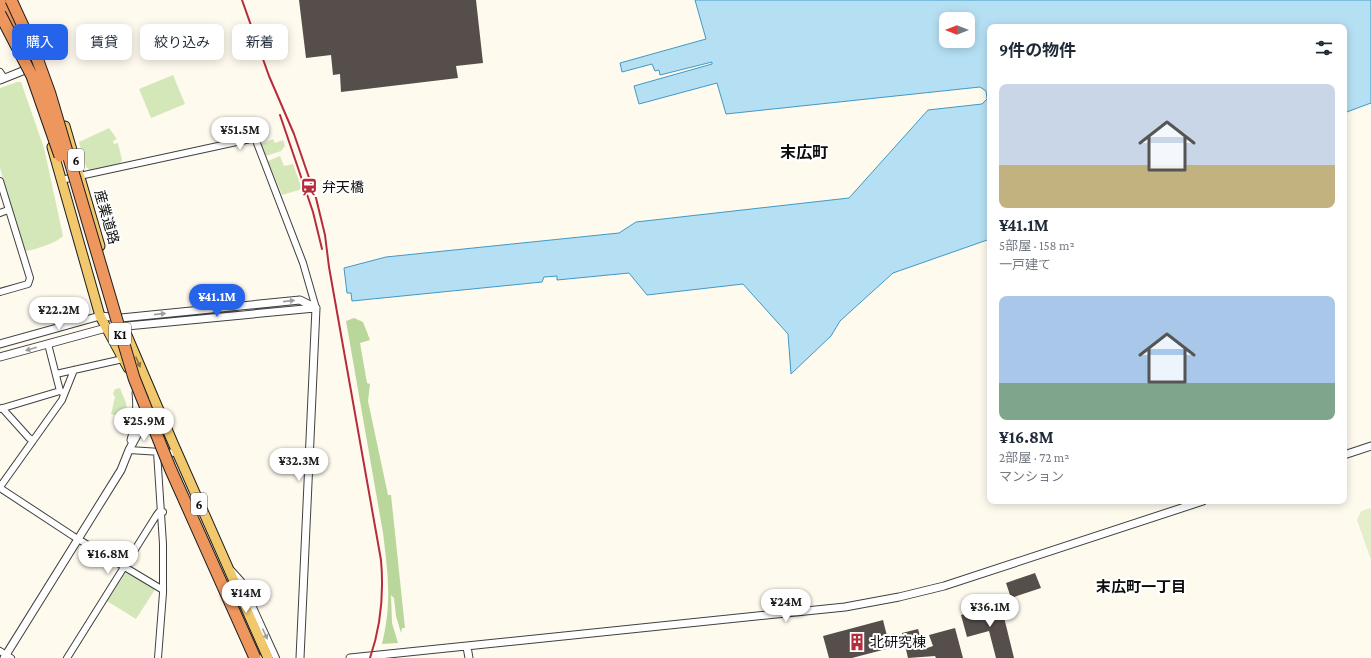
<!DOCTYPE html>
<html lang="ja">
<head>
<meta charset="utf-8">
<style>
	:root { --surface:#fff; --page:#f6f6f7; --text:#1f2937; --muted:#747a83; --accent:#2563eb }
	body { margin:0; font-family:"Crimson Pro","Noto Sans JP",serif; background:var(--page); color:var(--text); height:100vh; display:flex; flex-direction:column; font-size:15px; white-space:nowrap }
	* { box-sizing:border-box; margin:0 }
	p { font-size:13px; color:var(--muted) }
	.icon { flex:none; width:22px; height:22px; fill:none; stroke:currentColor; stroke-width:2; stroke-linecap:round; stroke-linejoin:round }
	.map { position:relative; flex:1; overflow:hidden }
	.sheet { position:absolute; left:987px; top:24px; width:360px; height:480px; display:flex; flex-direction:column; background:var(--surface); border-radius:8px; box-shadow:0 2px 10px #0003 }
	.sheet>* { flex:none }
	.banner { position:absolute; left:12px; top:24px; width:380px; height:36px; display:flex; gap:8px }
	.needle { width:26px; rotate:270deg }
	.fabs { position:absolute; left:939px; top:12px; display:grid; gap:8px }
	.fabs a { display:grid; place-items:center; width:36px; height:36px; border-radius:8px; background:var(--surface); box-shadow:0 2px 10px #0003; font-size:20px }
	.price { position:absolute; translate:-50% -34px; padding:0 9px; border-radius:14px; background:#fff; color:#222; font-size:13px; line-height:26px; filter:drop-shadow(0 1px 2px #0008) }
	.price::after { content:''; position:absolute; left:50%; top:24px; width:12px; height:9px; margin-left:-6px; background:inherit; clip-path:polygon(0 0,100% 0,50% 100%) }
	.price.selected { background:var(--accent); color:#fff }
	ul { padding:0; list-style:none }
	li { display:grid; align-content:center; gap:8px; height:212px; padding:0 12px }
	li span { display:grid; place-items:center; height:124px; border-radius:8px; color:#555 }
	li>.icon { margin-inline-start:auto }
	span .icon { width:72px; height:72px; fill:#fffc; stroke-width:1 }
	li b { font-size:17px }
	h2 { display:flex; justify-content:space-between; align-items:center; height:48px; padding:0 12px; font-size:17px }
	.pill { padding:0 14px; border-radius:8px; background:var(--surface); box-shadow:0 2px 10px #0003; font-size:14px; line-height:36px }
	.pill.selected { background:var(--accent); color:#fff }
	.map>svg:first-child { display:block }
</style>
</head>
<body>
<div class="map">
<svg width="1371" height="658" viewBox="0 0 1371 658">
	<rect width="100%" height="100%" fill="#fefaee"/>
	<!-- green -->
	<path fill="#d4e7b9" d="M 173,75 L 185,104 L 151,118 L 139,89 Z
		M 17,82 L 21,82 L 44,148 L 63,236 C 58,242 33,251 24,251 L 0,168 L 0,88 Z
		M 109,128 L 117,139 L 113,141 L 114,144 L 118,143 L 122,160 L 120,163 L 91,171 L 86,167 L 79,142 Z
		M 273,139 L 275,143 L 283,140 L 285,146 L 281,151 L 266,156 L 261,144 Z
		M 280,156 L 284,166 L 293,164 L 302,189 L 282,195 L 268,161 Z
		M 120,388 L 126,403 L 129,419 L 111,414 L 115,397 L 113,394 L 115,389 Z
		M 127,570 L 156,588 L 136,619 L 107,601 Z"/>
	<!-- forest -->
	<path fill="#b9d79a" d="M 354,318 L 363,322 L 370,340 L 360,343 L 367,383 L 370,384 L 368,401 L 388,495 L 391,495 L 405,628 L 402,628 L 401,633 L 396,616 L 394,598 L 391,595 L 392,623 L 398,643 L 382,644 C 392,603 388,574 383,533 L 346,321 Z"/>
	<!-- pitch -->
	<path fill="#e4eecb" d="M 1371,508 L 1371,560 L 1357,520 L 1361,511 Z"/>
	<!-- water -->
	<path fill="#b5e0f3" stroke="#4099c6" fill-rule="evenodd" d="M 695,0 L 1371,0 L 1371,103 L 1344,113 L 1344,27 L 990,27 L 990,239 L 893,273 L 840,321 L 831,336 L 791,374 L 788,334 L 743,284 L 647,295 L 629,273 L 557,280 L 557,276 L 544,277 L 542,282 L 352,301 L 351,293 L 347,293 L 344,268 L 386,257 L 619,233 L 636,222 L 849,198 L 928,110 L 982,104 L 987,99 L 986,91 L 980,87 L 726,114 L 717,83 L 639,104 L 634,86 L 712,64 L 712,62 L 660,75 L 659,70 L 655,71 L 652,64 L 622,72 L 620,63 L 706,39 ZM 946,19 L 968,19 L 968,41 L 946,41 Z"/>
	<!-- building -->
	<path fill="#554e4a" d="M 299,0 L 476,0 L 483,63 L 456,66 L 458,78 L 341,92 L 340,74 L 333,75 L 331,55 L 306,58 Z
		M 1035,573 L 1041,588 L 1011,598 L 1006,583 Z
		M 1000,601 L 1014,658 L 996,658 L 989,631 L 967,637 L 961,615 L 984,609 L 983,606 Z
		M 883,620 L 890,648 L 852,658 L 829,658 L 823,636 Z
		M 955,628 L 963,658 L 936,658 L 935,656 L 908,658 L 902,633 L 918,629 L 924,649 L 933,646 L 929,635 Z"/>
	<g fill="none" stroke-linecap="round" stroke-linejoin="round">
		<!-- minor casing -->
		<g stroke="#404040" stroke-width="8">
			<path id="minor" d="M 0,72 L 4,78
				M 61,180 L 255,138 L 303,263 L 316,308
				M 0,181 L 30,278 L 28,284 L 0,292
				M 0,213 L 8,210
				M 48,344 L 60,391 L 64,393
				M 56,374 L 123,359
				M 2,408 L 29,438 L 33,440
				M 0,409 L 60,391
				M 129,450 L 177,453
				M 157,452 L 163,544 L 163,593 L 158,658
				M 0,487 L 62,400 L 74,370
				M 0,488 L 73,536 L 163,590
				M 232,571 L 241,581 L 276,658
				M 0,651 L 11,658
				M 67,658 L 156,516 L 159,512 L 163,512"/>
		</g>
		<!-- tertiary casing -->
		<g stroke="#404040" stroke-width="9">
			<path id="tertiary" d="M 0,80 L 25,70
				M 0,344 L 100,316 L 121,318 L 300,300 L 316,308
				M 0,357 L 106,328 L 315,308
				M 131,440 C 136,424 138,409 136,393
				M 1344,455 L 1371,446
				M 467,647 L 469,658
				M 4,658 L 121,470 L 129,450 L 150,411 L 153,397
				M 300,658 L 316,308
				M 350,658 L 845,607 L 899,597 L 944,586 L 1203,501"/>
		</g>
		<!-- primary casing -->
		<g stroke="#1e1e1e" stroke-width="11">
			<path id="primary" d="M 65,126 L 100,246
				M 52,147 L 100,316 L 128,368
				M 123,326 L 173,443 L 268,658"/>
		</g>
		<!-- motorway casing -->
		<g stroke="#1e1e1e" stroke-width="13">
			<path id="motorway" d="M 0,2 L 13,25 L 32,67"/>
		</g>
		<!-- minor -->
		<use href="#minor" stroke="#fff" stroke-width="6"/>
		<!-- tertiary -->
		<use href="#tertiary" stroke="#fff" stroke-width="7"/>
		<!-- primary -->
		<use href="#primary" stroke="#f1c86b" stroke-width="9"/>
		<!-- motorway -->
		<use href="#motorway" stroke="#ed965d" stroke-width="11"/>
		<!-- rail -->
		<path stroke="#b62c3b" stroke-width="2" d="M 242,0 L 269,76 L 294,134 L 316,198 L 325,235 L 329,267 L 381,560 C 384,594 381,626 370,658
			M 280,115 L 313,212 L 322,249"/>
		<!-- motorway-bridge casing -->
		<g stroke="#1e1e1e" stroke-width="13" stroke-linecap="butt">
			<path id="motorway-bridge" d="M 11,0 L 34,50 L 50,94 L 134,378 L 170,468 L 255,658
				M 0,14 L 32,76 L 60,156"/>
		</g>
		<!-- motorway-bridge -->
		<use href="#motorway-bridge" stroke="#ed965d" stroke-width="11"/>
	</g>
	<!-- one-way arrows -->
	<defs><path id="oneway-solid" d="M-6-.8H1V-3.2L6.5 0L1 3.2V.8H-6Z"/></defs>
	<g fill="#9e9e9e">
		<use href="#oneway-solid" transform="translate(289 301) rotate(-6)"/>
		<use href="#oneway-solid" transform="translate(160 314) rotate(-6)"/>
		<use href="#oneway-solid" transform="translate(31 349) rotate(164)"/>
		<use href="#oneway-solid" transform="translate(265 634) rotate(66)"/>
	</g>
	<use fill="#8a7441" href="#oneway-solid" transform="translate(138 362) rotate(67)"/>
	<!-- icons -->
	<defs>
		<g id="station-bare" transform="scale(1.38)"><path d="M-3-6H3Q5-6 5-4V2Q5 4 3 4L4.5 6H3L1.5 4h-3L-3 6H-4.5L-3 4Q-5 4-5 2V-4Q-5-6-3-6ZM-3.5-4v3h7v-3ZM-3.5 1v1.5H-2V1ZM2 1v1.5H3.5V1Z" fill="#b62c3b" stroke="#fff" stroke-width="2.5" paint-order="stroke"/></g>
		<g id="building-bare" transform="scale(1.38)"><path d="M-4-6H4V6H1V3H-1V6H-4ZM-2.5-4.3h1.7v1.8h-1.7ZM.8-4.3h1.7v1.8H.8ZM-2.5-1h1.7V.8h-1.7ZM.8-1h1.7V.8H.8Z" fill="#b62c3b" stroke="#fff" stroke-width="2.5" paint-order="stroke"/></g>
	</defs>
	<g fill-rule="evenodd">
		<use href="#station-bare" x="309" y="187"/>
		<use href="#building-bare" x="857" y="642"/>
	</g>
	<g text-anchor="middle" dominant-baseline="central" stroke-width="4" stroke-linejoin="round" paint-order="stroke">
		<!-- shield labels -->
		<g fill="#fff" stroke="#565656" stroke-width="1">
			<rect x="68" y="149" width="16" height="22" rx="3"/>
			<rect x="109" y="323" width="22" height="22" rx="3"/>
			<rect x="191" y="493" width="16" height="22" rx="3"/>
		</g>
		<g font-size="13" font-weight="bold" fill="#0d0d0d">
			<text x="76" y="160">6</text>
			<text x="120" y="334">K1</text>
			<text x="199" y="504">6</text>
		</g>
		<!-- poi labels -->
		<g font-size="14" fill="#0d0d0d" stroke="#fff" text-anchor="start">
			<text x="322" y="187">弁天橋</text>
			<text x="870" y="642">北研究棟</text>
		</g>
		<!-- street labels -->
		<g font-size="14" fill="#0d0d0d" stroke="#fff">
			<text transform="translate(107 217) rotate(74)">産業道路</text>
		</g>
		<!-- neighbourhood labels -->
		<g font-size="15" font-weight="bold" fill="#0d0d0d" stroke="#fff">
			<text x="1141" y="587">末広町一丁目</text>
		</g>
		<!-- quarter labels -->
		<g font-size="16" font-weight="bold" fill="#0d0d0d" stroke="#fff">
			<text x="804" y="152">末広町</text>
		</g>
	</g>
</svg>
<div class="fabs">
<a><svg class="needle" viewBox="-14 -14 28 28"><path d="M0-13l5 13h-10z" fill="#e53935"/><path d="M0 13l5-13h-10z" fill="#747a83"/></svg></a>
</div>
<b class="price" style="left:240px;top:151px">¥51.5M</b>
<b class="price selected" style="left:217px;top:318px">¥41.1M</b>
<b class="price" style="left:59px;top:331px">¥22.2M</b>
<b class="price" style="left:144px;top:442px">¥25.9M</b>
<b class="price" style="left:299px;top:482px">¥32.3M</b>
<b class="price" style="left:108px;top:575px">¥16.8M</b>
<b class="price" style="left:246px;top:614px">¥14M</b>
<b class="price" style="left:786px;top:623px">¥24M</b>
<b class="price" style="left:990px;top:628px">¥36.1M</b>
<div class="banner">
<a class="pill selected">購入</a>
<a class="pill">賃貸</a>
<a class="pill">絞り込み</a>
<a class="pill">新着</a>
</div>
<section class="sheet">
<h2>9件の物件<svg class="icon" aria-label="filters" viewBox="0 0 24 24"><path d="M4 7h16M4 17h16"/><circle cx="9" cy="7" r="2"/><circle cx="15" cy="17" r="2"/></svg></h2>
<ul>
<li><span style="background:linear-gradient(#c9d6e8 65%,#c2b280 0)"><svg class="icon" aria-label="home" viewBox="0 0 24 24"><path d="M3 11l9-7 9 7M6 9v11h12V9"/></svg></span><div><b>¥41.1M</b><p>5部屋 · 158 m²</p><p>一戸建て</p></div></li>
<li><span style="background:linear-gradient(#a9c7e8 70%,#7fa58c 0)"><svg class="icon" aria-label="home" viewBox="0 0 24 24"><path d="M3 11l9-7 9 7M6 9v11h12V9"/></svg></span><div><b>¥16.8M</b><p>2部屋 · 72 m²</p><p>マンション</p></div></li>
</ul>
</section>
</div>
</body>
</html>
